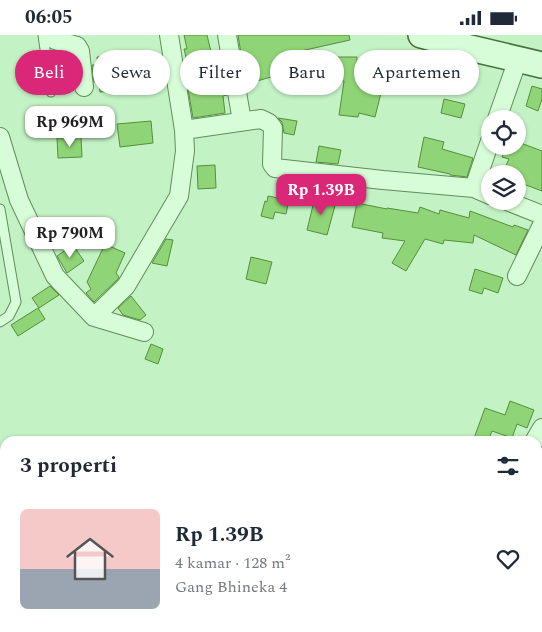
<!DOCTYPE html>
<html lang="id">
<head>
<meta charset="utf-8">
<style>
	:root { --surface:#fff; --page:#f6f6f7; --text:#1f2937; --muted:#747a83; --line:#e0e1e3; --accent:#db2777 }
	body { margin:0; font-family:Spectral,serif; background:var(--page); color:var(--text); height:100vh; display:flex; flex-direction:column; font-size:19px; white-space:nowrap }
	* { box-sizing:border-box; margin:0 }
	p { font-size:16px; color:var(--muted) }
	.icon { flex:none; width:28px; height:28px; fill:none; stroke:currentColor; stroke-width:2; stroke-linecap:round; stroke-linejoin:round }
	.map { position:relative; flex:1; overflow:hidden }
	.drawer { position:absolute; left:0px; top:401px; width:542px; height:196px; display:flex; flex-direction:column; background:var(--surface); border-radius:15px 15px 0 0; box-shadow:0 1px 4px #0004 }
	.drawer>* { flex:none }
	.banner { position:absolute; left:15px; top:15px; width:512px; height:45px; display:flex; gap:10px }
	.controls { position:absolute; left:481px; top:75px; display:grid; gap:10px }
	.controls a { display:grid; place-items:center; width:45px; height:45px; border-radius:50%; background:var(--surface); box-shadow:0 1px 4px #0004; font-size:25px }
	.price { position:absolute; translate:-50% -42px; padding:0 11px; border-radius:10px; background:#fff; color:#222; font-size:16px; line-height:32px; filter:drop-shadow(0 1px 2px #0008) }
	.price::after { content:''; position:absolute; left:50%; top:30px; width:15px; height:11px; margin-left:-8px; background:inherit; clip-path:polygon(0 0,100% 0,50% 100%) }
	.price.on { background:var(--accent); color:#fff }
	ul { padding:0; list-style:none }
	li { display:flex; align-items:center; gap:15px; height:125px; padding:0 20px }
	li+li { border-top:1px solid var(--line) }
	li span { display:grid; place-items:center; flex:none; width:140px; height:100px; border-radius:8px; color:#555 }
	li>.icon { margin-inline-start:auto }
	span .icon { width:60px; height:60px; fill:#fffc; stroke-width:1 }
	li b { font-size:21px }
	h2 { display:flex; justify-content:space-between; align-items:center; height:60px; padding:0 20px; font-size:21px }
	.tag { padding:0 18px; border-radius:22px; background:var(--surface); box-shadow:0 1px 4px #0004; font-size:18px; line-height:45px }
	.tag.on { background:var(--accent); color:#fff }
	.status { display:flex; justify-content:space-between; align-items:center; height:35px; padding:0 25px; background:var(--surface); direction:ltr }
	.status svg { height:14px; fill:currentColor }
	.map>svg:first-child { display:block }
</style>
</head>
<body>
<div class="status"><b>06:05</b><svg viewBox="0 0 49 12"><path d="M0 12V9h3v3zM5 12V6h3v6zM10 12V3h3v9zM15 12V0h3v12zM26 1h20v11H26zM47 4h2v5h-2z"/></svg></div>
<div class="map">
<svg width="542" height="597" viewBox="0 0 542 597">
	<rect width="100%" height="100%" fill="#c3f2c4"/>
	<!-- building -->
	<path fill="#8fd476" stroke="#54903b" d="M 184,0 L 207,0 L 217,42 L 223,41 L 227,60 L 223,61 L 225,78 L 193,83 L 187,48 L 192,47 L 184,14 L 187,14 Z
		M 238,0 L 349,0 L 350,5 L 283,20 L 292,52 L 279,55 L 275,41 L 246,49 Z
		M 70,21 L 73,47 L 56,49 L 53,23 Z
		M 112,21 L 116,56 L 100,57 L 99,46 L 94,47 L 92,30 L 98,30 L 97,22 Z
		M 328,22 L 357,22 L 357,34 L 425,36 L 434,38 L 429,59 L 416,56 L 417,51 L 383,50 L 375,82 L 359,78 L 358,82 L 339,80 L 344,46 L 328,46 Z
		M 532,51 L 542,54 L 542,64 L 538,76 L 526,71 Z
		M 444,64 L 465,69 L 461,83 L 441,78 Z
		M 278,83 L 297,86 L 294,100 L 284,98 L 282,87 Z
		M 151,86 L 153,108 L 120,112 L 117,89 Z
		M 81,102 L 82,122 L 58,123 L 57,103 Z
		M 424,102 L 444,107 L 442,114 L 473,123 L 467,142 L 450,140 L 450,139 L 418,132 Z
		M 518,107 L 542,116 L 542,156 L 518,147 L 518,139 L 502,139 L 509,124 L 502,122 L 505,111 L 518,111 Z
		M 319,111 L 341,115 L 338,129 L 316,127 Z
		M 215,130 L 216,153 L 198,154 L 197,131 Z
		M 268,161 L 289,165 L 286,179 L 275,177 L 273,184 L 261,181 L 265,166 L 267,167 Z
		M 315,162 L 336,167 L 327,200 L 307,195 Z
		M 357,168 L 387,174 L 387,173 L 418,178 L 420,172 L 439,179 L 440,175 L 469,183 L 470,176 L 513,192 L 514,190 L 528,195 L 516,220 L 474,200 L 473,208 L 444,205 L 443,209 L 425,204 L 406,236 L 392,228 L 405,206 L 382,203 L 383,198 L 352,192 Z
		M 166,204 L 173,205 L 167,231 L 152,228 Z
		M 105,209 L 125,218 L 116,238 L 119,242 L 118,244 L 94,267 L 86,258 L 91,254 L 87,247 Z
		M 73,210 L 84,226 L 67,238 L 57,221 Z
		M 251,222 L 272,227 L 266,249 L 246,244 Z
		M 475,234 L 503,243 L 498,258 L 484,253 L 482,259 L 469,255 Z
		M 50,251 L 59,260 L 39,273 L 32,263 Z
		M 131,261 L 146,280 L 140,285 L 123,280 L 118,273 Z
		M 38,273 L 45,284 L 18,301 L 11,290 Z
		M 151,309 L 163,314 L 158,329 L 145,324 Z
		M 510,366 L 534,375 L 527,393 L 517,389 L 512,403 L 492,396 L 488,406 L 473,406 L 485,373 L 505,380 Z"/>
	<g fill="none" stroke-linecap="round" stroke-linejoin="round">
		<!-- lane casing -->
		<g stroke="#608e58" stroke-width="11">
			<path id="lane" d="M 43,0 L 51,57
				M 0,174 L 16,267 L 9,281 L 0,287"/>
		</g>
		<!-- street casing -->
		<g stroke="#608e58" stroke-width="20">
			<path id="street" d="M 52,0 L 55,5 L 77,11 L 80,16 L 84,52
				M 227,0 L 242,86
				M 497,84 L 518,24
				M 184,95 L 261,84 L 269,88 L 273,93 L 272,129 L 275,133 L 383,145 L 474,153 L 490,160
				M 0,102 L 19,165 L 55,241 L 94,282 L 144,297
				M 474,153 L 490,106
				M 507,166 L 542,180
				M 517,241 L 542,190
				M 94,282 L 126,251 L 179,161 L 185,116 L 184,95 L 169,0
				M 535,405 L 542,393
				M 0,509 L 5,510
				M 538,544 L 542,556
				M 538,589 L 542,577
				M 153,597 L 153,592
				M 372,597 L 379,592"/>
		</g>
		<!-- secondary casing -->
		<g stroke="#45703b" stroke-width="28">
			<path id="secondary" d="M 421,0 L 470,13 L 542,30"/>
		</g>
		<!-- lane -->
		<use href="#lane" stroke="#d7fcd8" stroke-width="9"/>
		<!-- street -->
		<use href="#street" stroke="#d7fcd8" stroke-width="18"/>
		<!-- secondary -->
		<use href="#secondary" stroke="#d7fcd8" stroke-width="25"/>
	</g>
</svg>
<div class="controls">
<a><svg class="icon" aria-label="locate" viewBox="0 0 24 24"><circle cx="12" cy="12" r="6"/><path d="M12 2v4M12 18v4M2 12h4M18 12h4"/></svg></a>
<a><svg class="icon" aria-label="layers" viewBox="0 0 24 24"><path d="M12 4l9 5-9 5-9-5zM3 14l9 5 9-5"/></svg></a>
</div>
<b class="price" style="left:70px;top:113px">Rp 969M</b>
<b class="price on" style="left:321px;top:181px">Rp 1.39B</b>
<b class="price" style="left:70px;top:224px">Rp 790M</b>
<div class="banner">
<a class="tag on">Beli</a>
<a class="tag">Sewa</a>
<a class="tag">Filter</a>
<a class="tag">Baru</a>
<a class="tag">Apartemen</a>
</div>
<section class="drawer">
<h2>3 properti<svg class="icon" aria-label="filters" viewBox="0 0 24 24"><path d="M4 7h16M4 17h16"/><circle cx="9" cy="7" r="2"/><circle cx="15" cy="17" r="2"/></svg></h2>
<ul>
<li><span style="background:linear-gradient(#f6c9c9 60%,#9aa5b1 0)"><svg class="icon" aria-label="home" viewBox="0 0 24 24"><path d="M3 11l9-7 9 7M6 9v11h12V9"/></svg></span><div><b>Rp 1.39B</b><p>4 kamar · 128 m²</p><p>Gang Bhineka 4</p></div><svg class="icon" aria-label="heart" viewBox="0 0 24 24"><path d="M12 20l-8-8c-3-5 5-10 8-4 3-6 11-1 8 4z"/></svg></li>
</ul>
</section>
</div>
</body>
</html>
